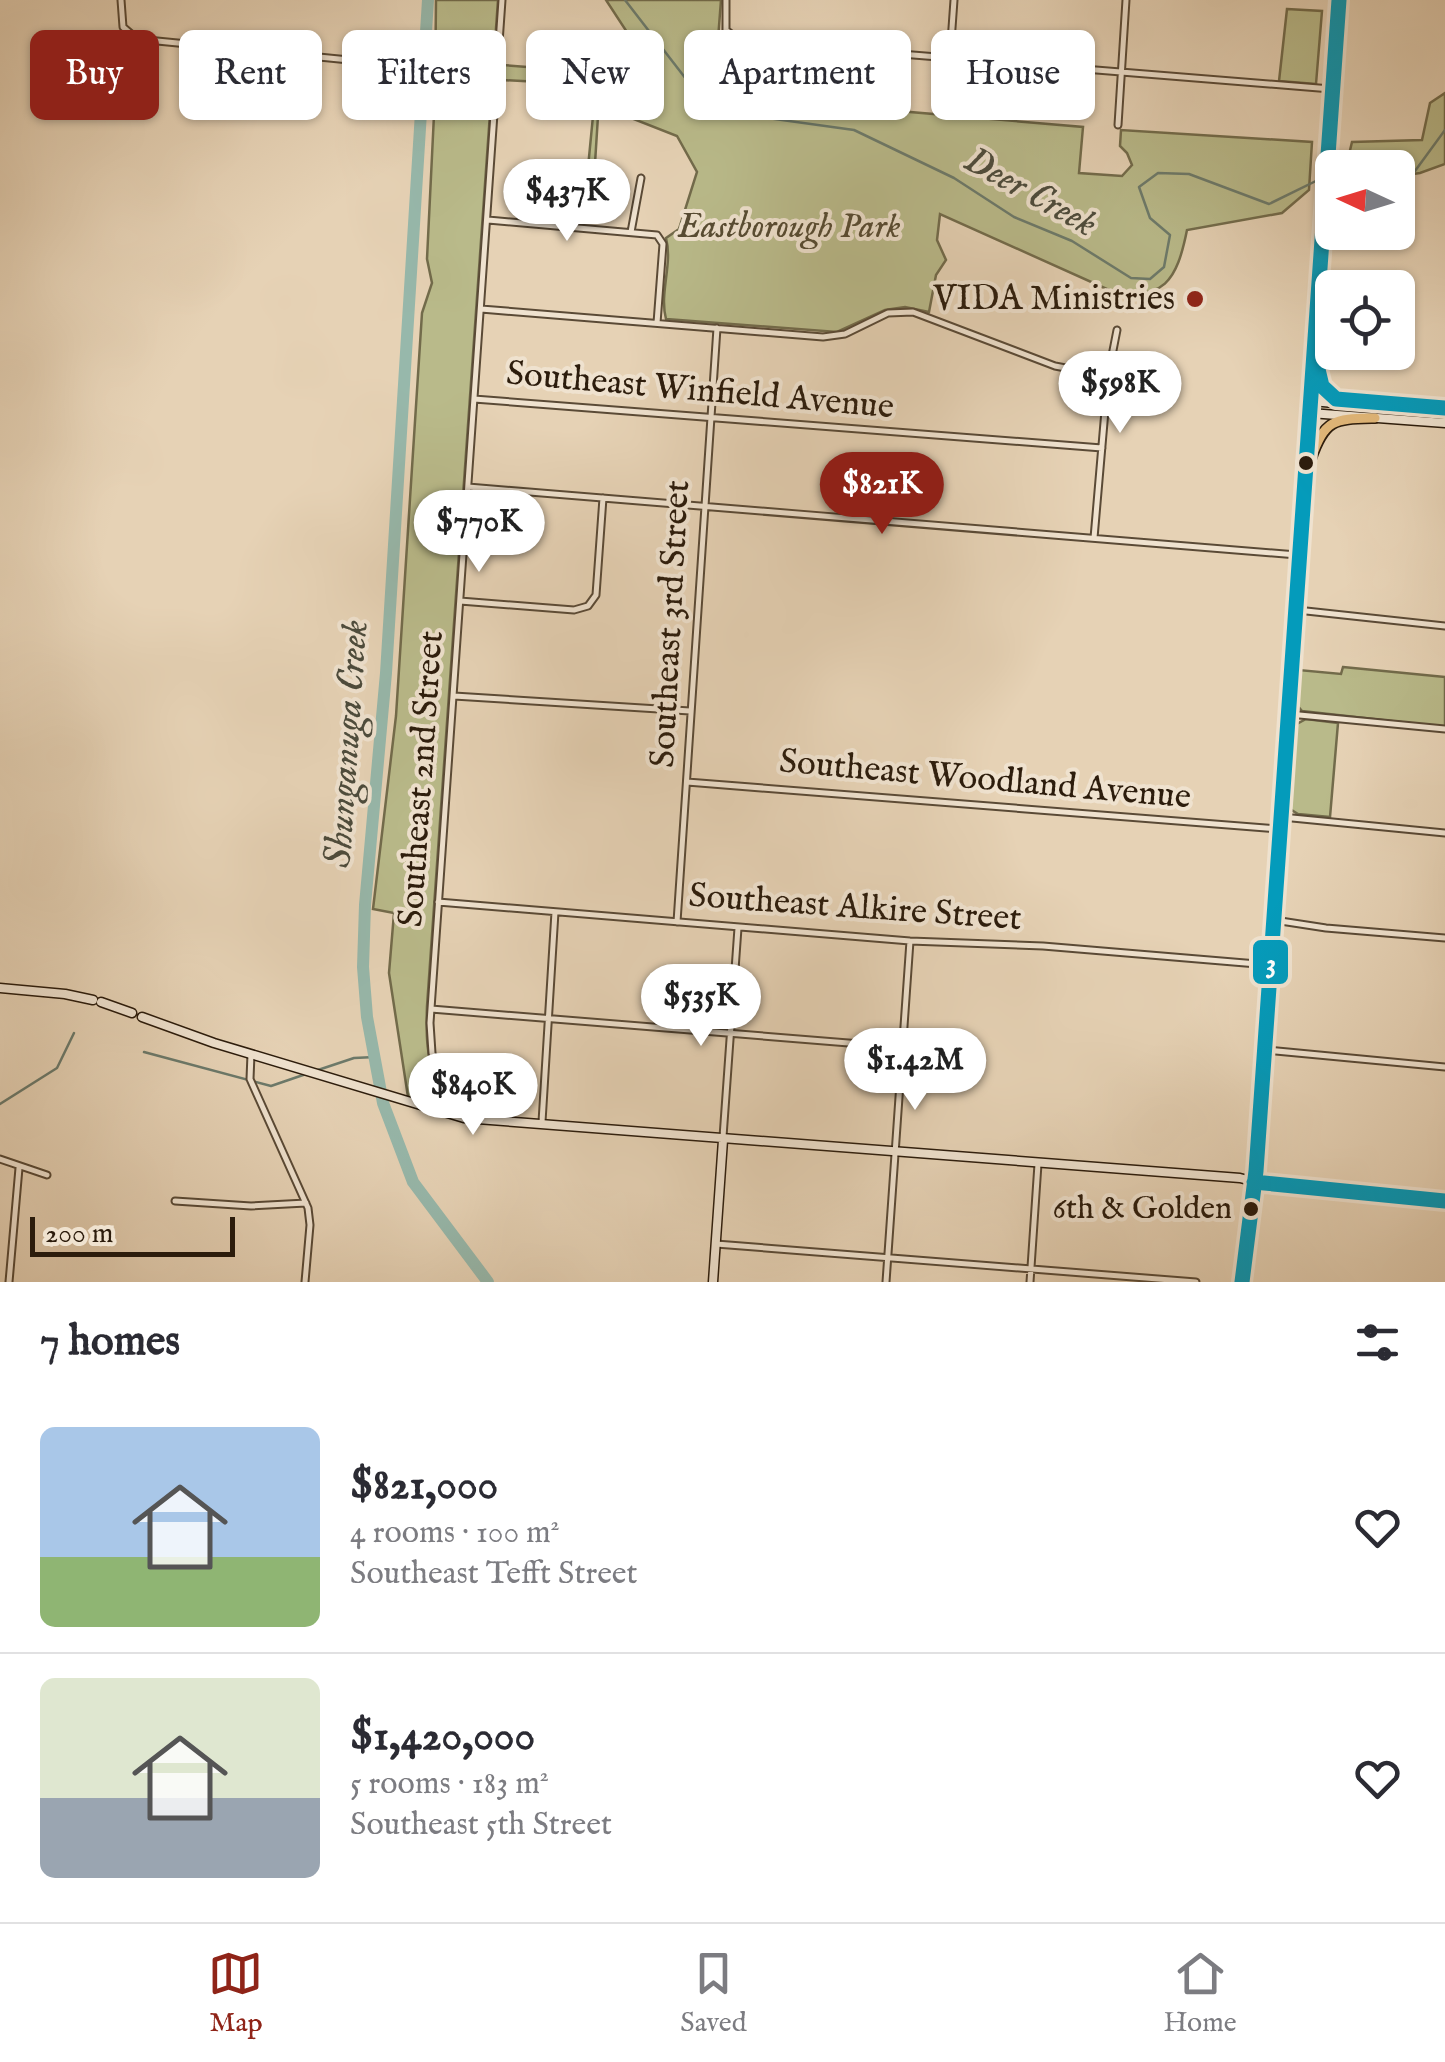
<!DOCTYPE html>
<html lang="en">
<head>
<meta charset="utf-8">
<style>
	:root { --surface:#fff; --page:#f7f7f7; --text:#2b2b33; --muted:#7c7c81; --line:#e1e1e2; --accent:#8f2418 }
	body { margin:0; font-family:"IM FELL English",serif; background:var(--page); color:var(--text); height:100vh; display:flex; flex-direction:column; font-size:38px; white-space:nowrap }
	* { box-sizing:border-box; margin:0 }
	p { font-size:32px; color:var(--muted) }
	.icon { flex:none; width:55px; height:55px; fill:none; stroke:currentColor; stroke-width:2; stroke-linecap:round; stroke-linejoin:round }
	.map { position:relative; height:1282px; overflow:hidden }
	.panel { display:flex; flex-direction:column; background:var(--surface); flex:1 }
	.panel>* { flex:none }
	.top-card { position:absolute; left:30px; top:30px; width:1385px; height:90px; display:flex; gap:20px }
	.needle { width:65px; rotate:274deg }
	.buttons { position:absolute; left:1315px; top:150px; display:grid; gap:20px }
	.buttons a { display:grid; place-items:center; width:100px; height:100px; border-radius:15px; background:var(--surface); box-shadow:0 2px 8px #0004; font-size:50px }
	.scale { position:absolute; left:30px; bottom:25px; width:205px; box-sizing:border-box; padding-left:10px; border:5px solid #2c1c0c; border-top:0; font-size:28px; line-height:35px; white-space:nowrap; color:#2c1c0c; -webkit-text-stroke:8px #efe2cf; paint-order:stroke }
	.price { position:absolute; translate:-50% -85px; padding:0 22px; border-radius:35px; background:#fff; color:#222; font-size:32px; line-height:65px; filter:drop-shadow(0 2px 5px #0008) }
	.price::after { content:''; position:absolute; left:50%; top:60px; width:30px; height:22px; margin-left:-15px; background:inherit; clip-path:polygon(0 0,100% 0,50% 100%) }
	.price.on { background:var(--accent); color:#fff }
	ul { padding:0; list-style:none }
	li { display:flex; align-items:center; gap:30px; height:250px; padding:0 40px }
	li+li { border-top:2px solid var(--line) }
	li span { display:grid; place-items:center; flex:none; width:280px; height:200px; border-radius:15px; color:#555 }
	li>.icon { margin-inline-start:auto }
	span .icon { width:120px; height:120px; fill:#fffc; stroke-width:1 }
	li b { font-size:42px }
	h2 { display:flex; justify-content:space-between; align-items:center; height:120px; padding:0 40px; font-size:42px }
	.tag { padding:0 35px; border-radius:15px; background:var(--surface); box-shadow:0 2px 8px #0004; font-size:35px; line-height:90px }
	.tag.on { background:var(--accent); color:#fff }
	.tabs { display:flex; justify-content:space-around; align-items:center; height:140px; border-top:2px solid var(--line); background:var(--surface); font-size:28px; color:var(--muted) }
	.tabs a { display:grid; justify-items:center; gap:5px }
	.tabs .on { color:var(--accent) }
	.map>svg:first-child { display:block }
</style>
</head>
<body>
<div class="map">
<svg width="1445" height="1282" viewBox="0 0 1445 1282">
	<rect width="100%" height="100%" fill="#e6d2b5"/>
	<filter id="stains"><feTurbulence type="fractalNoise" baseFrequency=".002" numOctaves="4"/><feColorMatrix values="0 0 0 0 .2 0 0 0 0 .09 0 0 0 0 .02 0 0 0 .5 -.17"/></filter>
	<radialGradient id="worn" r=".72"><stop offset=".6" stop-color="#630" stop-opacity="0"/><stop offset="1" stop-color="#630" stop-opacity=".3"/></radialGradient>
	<!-- green -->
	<path fill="#b9ba8a" stroke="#726b4b" stroke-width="2.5" d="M 436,0 L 498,0 L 427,1006 C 426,1033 426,1060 438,1085 L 443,1084 L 454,1111 L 408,1097 L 389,973 L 394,913 L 373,909 L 396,716 L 422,313 L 432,283 L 427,259 L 435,94 Z
		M 606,0 L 721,0 L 714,92 L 759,94 L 763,48 L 867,55 L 864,108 L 1083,127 L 1079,173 L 1122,176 L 1132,165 L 1127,153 L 1120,146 L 1121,130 L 1312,142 L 1309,190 L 1282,213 L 1187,230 C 1177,280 1164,303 1109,290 L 940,214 L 937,240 L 946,260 L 936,275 L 929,312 L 905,307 L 885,310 L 837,332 L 666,319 C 659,293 673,264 666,238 L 679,229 L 697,172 L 677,136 L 616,112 L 598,116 L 594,179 L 587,178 L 596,85 L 502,80 L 503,65 L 630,75 L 661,84 Z
		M 1287,9 L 1322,11 L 1316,84 L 1279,81 Z
		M 1445,93 L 1445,164 L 1420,173 L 1398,176 L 1398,168 L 1346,167 L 1352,142 L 1422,140 L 1430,103 Z
		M 1343,667 L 1445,677 L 1445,727 L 1302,711 L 1296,704 L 1299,670 L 1341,674 Z
		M 1306,719 L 1338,723 L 1330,817 L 1298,814 L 1290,809 L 1295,725 Z"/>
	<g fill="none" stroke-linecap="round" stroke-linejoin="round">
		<!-- stream -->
		<path stroke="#6c7a6b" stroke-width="2.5" d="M 625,0 L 710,110 L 854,130 L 954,178 L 1014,217 L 1072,241 L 1131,278 L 1150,279 L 1164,267 L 1170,235 L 1150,218 L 1139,187 L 1158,173 L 1189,174 L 1269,204 L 1322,178
			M 1398,170 L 1415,171 L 1445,130
			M 144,1052 L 271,1086 L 306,1074
			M 318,1070 L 354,1058 L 375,1057
			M 0,1104 L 57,1068 L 74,1033"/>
		<!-- river -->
		<path stroke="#97b8ab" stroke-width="12" d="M 428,0 L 386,673 L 365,905 L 363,967 L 367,1017 L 383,1103 L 413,1182 L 488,1282"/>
		<!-- street casing -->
		<g stroke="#5a4a36" stroke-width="9">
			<path id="street" d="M 121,0 L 123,27 L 137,39 L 359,61
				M 726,0 L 726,30 L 740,41 L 1331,89
				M 950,56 L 954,0
				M 1118,125 L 1126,0
				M 488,220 L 657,235 L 663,244 L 657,323
				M 631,232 L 641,178
				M 481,309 L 823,337 L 845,334 L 888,313 L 913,312 L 1055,366 L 1108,376
				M 474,399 L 1102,448
				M 468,487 L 1297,555
				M 1094,538 L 1108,376 L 1117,330
				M 460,601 L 574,610 L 588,606 L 596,595 L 603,498
				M 1297,610 L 1445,626
				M 454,696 L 690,711
				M 1289,714 L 1445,729
				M 687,782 L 1278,829
				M 1282,817 L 1445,833
				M 438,902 L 910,941 L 1043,946 L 1269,965
				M 1274,920 L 1326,928 L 1445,938
				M 677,922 L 717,328
				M 431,1009 L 972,1053
				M 1266,1050 L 1445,1067
				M 251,1054 L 250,1079 L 308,1208 L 310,1225 L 305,1282
				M 440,1082 L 432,1053 L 430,1023 L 502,0
				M 542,1122 L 555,912
				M 723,1137 L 738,928
				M 0,1159 L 47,1175
				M 175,1201 L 251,1206 L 306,1203
				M 716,1244 L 1196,1282
				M 9,1282 L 19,1168
				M 886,1282 L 910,941
				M 1030,1282 L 1038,1164"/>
		</g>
		<!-- secondary casing -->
		<g stroke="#2c1c0c" stroke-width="11">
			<path id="secondary" d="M 1311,401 L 1346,404
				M 1310,413 L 1445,423
				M 0,988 L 65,994 L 93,1000
				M 101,1002 L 132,1013
				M 142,1017 L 214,1043 L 464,1118 L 1240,1178 L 1267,1185 L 1445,1201
				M 713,1282 L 723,1140"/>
		</g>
		<!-- primary casing -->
		<g stroke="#2c1c0c" stroke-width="12">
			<path id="primary" d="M 1317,364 L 1322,386 L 1336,399 L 1435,408
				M 1311,459 C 1325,418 1335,419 1375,418
				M 1242,1282 L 1256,1171 L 1339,0"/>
		</g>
		<!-- street -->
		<use href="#street" stroke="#efe2cf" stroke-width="5"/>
		<!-- secondary -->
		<use href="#secondary" stroke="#efe2cf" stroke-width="8"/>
		<!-- primary -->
		<use href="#primary" stroke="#e3b97a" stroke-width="9"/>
		<!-- bus-1 casing -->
		<g stroke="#efe2cf" stroke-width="22">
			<path id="bus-1" d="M 1316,361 L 1322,386 L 1336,399 L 1445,408
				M 1254,1182 L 1445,1201
				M 1242,1282 L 1256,1171 L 1339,0"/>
		</g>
		<!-- bus-1 -->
		<use href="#bus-1" stroke="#049bbb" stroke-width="15"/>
	</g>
	<!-- markers -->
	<circle fill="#8f2418" stroke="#efe2cf" stroke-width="4" cx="1195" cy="299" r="10"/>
	<g fill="#2c1c0c" stroke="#efe2cf" stroke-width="4">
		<circle cx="1306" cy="463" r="9"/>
		<circle cx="1251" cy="1209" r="9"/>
	</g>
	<g text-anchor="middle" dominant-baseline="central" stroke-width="8" stroke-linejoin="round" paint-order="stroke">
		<!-- bus labels -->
		<g font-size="32" fill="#2c1c0c" stroke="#efe2cf" text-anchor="end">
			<text x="1232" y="1209">6th &amp; Golden</text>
		</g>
		<!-- park labels -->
		<g font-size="35" font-style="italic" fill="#564b32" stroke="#efe2cf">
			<text x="789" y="227">Eastborough Park</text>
		</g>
		<!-- poi labels -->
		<g font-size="35" fill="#2c1c0c" stroke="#efe2cf" text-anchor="end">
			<text x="1175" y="299">VIDA Ministries</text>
		</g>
		<!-- street labels -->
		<g font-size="35" fill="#2c1c0c" stroke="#efe2cf">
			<text transform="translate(700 391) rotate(5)">Southeast Winfield Avenue</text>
			<text transform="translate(671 624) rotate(-87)">Southeast 3rd Street</text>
			<text transform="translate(422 779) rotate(-86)">Southeast 2nd Street</text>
			<text transform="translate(985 780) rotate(5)">Southeast Woodland Avenue</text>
			<text transform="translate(855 908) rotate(4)">Southeast Alkire Street</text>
		</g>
		<!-- water labels -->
		<g font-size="38" font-style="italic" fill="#4c4b3c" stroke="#efe2cf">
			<text transform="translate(1030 193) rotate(29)">Deer Creek</text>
			<text transform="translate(348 744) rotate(-86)">Shunganuga Creek</text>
		</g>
	</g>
	<rect stroke="#efe2cf" stroke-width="4" x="1251" y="938" width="39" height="48" rx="10" fill="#049bbb"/>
	<g font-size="28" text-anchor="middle" font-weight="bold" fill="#fff">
		<text x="1271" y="972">3</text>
	</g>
	<rect width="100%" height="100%" filter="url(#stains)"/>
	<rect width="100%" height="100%" fill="url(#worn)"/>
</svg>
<div class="buttons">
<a><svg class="needle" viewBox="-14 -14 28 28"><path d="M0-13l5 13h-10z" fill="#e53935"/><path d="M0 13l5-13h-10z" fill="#7c7c81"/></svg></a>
<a><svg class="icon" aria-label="locate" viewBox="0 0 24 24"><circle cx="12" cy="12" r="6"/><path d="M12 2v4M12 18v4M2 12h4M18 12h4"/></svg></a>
</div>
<div class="scale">200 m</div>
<b class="price" style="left:567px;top:244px">$437K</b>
<b class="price" style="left:1120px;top:436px">$598K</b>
<b class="price on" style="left:882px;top:537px">$821K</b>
<b class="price" style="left:479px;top:575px">$770K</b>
<b class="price" style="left:701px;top:1049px">$535K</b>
<b class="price" style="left:915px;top:1113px">$1.42M</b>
<b class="price" style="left:473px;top:1138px">$840K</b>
<div class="top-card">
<a class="tag on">Buy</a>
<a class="tag">Rent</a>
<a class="tag">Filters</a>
<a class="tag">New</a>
<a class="tag">Apartment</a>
<a class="tag">House</a>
</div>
</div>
<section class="panel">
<h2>7 homes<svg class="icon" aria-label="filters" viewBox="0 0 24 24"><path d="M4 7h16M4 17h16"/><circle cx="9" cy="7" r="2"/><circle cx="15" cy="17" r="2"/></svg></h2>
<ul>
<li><span style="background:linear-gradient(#a9c7e8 65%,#8fb573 0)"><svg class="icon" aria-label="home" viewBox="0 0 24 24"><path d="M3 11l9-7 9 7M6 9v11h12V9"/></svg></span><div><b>$821,000</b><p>4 rooms · 100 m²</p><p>Southeast Tefft Street</p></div><svg class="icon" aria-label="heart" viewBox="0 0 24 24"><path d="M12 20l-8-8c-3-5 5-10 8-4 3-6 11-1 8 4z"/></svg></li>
<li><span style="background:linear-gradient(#dfe7d0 60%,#9aa5b1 0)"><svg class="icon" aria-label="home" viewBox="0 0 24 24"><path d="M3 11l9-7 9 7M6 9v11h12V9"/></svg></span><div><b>$1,420,000</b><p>5 rooms · 183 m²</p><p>Southeast 5th Street</p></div><svg class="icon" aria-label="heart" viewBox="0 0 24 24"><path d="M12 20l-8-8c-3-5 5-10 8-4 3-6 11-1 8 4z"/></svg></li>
</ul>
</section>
<nav class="tabs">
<a class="on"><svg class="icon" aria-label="map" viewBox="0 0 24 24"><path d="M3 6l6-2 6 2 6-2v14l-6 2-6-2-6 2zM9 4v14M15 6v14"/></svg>Map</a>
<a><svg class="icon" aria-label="saved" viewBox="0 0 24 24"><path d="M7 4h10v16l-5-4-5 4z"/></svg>Saved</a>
<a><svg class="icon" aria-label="home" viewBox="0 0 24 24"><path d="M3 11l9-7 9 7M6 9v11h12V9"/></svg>Home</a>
</nav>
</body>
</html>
